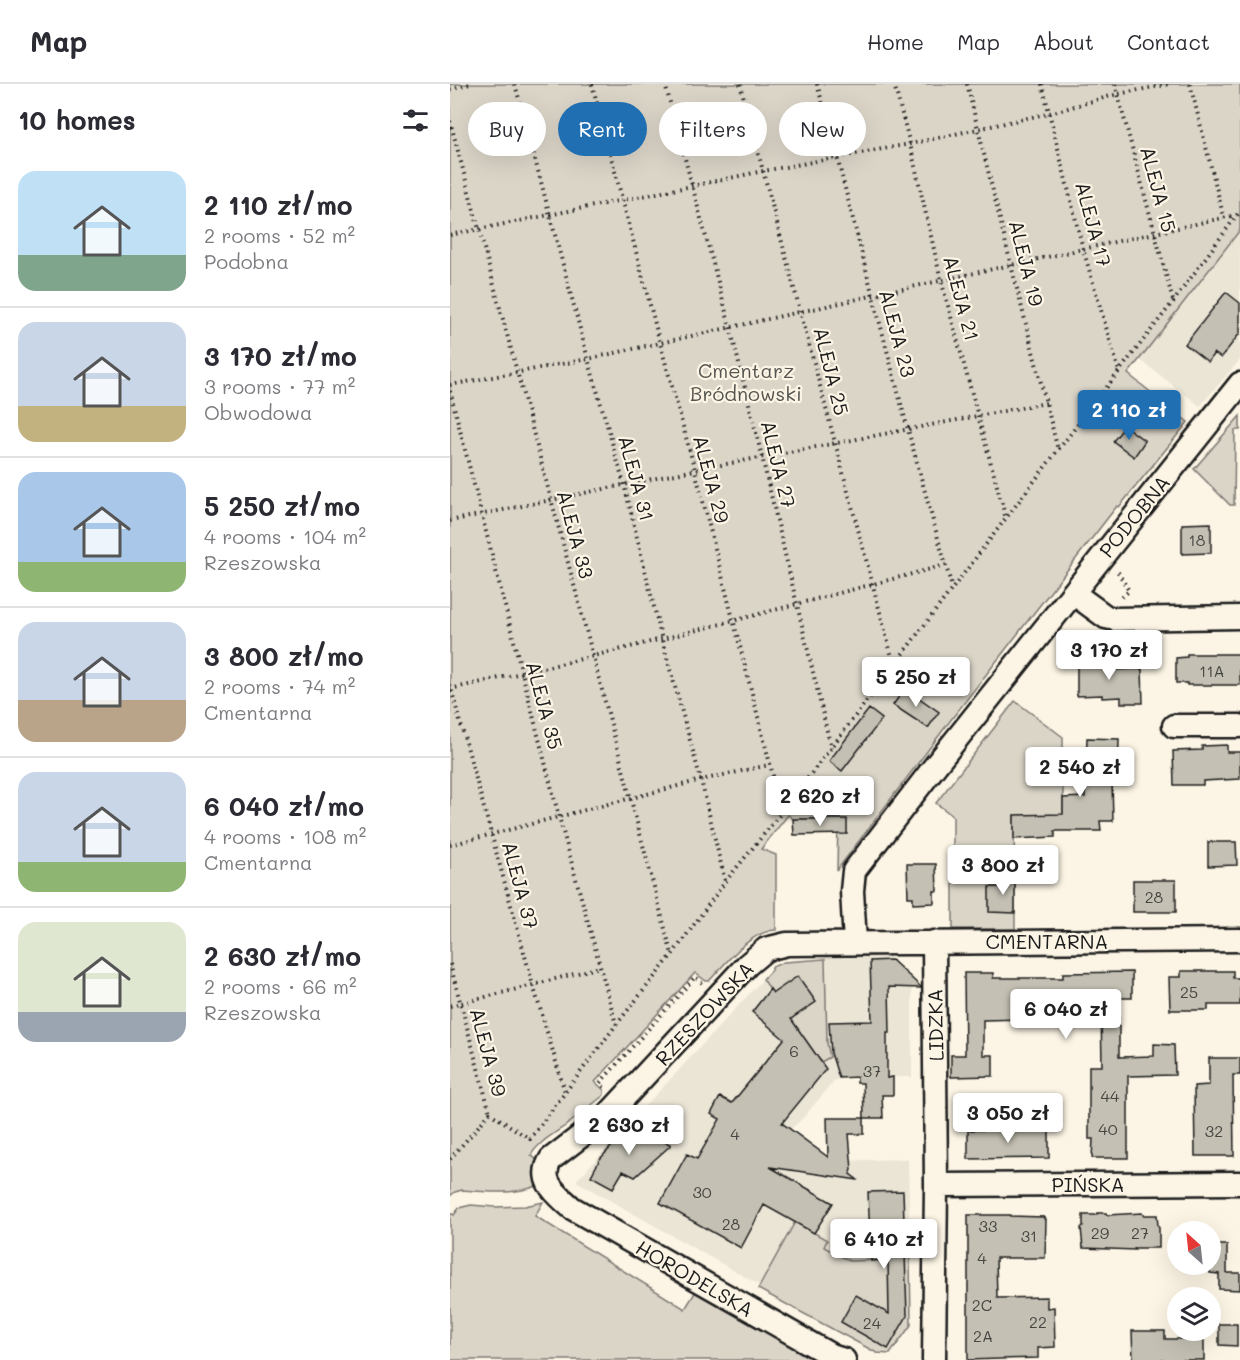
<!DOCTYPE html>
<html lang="en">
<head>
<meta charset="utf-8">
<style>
	:root { --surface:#fff; --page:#f7f7f7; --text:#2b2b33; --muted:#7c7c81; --line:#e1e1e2; --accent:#1f6fb2 }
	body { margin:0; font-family:Mali,sans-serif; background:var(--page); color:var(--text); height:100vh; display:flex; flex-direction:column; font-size:22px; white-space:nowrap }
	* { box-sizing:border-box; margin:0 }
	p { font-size:20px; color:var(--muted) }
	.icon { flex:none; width:33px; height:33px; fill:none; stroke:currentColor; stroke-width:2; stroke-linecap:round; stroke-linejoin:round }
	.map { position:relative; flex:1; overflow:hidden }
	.drawer { display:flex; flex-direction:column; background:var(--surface); width:450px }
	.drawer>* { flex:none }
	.banner { position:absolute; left:18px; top:18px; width:570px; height:54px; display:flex; gap:12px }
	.needle { width:39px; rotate:333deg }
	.fabs { position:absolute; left:717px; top:1137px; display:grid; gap:12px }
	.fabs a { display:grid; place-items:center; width:54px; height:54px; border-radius:50%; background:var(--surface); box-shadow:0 6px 24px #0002; font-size:30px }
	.price { position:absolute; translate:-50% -51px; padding:0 14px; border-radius:6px; background:#fff; color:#222; font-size:20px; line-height:39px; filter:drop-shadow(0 2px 3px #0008) }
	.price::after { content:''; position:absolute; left:50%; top:36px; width:18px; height:14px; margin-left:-9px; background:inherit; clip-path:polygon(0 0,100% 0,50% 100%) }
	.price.selected { background:var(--accent); color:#fff }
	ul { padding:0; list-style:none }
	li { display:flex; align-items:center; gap:18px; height:150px; padding:0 18px }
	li+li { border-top:2px solid var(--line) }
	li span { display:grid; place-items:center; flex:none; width:168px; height:120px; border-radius:18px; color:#555 }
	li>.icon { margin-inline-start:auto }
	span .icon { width:72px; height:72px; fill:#fffc; stroke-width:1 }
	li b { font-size:26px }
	h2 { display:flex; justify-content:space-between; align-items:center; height:72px; padding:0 18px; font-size:26px }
	.pill { padding:0 21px; border-radius:27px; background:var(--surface); box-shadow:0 6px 24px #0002; font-size:21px; line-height:54px }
	.pill.selected { background:var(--accent); color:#fff }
	header { display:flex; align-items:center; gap:36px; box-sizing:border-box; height:84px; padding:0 30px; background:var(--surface); border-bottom:2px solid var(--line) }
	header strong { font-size:28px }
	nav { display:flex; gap:33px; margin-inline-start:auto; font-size:21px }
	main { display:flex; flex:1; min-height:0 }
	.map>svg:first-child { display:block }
</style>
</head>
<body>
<header>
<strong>Map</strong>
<nav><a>Home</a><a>Map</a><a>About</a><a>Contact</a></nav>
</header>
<main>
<section class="drawer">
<h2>10 homes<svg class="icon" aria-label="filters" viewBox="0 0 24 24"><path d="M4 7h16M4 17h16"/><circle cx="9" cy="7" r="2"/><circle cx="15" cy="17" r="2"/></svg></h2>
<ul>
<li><span style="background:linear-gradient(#bfe0f5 70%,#7fa58c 0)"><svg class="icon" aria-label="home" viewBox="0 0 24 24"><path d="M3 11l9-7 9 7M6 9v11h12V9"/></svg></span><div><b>2 110 zł/mo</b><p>2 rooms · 52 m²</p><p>Podobna</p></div></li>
<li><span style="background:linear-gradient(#c9d6e8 70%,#c2b280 0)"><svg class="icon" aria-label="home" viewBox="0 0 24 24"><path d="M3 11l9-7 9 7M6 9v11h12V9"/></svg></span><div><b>3 170 zł/mo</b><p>3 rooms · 77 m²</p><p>Obwodowa</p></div></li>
<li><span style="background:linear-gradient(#a9c7e8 75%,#8fb573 0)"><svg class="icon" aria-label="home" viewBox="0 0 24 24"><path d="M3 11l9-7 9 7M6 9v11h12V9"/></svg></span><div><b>5 250 zł/mo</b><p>4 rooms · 104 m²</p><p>Rzeszowska</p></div></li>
<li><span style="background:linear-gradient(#c9d6e8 65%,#b9a48a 0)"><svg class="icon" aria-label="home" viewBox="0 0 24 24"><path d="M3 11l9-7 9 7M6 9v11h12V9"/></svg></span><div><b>3 800 zł/mo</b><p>2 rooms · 74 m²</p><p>Cmentarna</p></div></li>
<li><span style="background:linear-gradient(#c9d6e8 75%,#8fb573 0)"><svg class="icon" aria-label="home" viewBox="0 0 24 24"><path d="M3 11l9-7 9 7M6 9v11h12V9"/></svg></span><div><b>6 040 zł/mo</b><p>4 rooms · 108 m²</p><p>Cmentarna</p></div></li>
<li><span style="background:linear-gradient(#dfe7d0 75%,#9aa5b1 0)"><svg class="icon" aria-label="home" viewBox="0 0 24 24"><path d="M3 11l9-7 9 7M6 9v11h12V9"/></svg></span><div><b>2 630 zł/mo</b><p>2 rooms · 66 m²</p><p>Rzeszowska</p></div></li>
</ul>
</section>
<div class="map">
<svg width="790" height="1276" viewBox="0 0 790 1276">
	<rect width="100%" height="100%" fill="#fcf5e5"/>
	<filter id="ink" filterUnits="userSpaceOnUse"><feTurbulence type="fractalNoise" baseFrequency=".0167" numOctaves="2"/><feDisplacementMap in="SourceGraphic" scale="12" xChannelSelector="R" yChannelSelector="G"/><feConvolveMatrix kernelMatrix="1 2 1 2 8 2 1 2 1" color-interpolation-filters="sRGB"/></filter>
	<g filter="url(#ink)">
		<!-- built -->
		<path fill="#ebe5d6" d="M 790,146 L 790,276 L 750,322 L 689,275 Z
			M 375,873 L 439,873 L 462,894 L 462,993 L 389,994 L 384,997 L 353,1034 L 341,1045 L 384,1077 L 458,1075 L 460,1172 L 455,1175 L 400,1177 L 374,1163 L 377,1157 L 345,1138 L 309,1201 L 126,1097 L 313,895 L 371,978 L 380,972 L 377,959 Z"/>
		<!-- green -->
		<path fill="#dbd5c8" stroke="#7c7872" stroke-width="1.5" d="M 0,0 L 790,0 L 790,146 L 678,290 L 738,338 L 669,423 L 667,422 L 500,637 L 387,786 L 388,735 L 343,735 L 338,731 L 311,765 L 326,771 L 326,846 C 300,847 276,879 259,897 L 256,897 L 245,889 L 145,998 L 154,1006 L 154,1010 L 153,1012 C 142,1020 133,1029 122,1037 C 108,1048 90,1056 81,1071 L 87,1076 L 85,1084 L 87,1102 C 62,1111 38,1108 12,1106 L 5,1108 L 0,1112 Z
			M 790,332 L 790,346 L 785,346 L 784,421 L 780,421 L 744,385 Z
			M 565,617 L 613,653 L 613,731 L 564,732 L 565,845 L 503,845 L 503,732 L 486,719 Z
			M 375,875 L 377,959 L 380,973 L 371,978 L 313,895 L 322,885 L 322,883 L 334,878 Z
			M 93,1118 L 85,1132 L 235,1225 L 246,1207 L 368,1276 L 0,1276 L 0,1129 L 4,1131 L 9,1124 L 21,1121 L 45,1123 L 75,1122 Z
			M 345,1138 L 377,1156 L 374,1163 L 400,1177 L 455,1175 L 460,1172 L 461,1241 L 440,1270 L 427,1269 L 308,1205 Z"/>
		<!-- building -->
		<path fill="#c4c0b3" stroke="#1c1c1c" stroke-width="1.5" d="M 776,208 L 790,219 L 790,249 L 771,274 L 764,269 L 758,278 L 735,260 Z
			M 675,342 L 695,357 L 684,373 L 663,357 Z
			M 761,439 L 761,469 L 732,470 L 732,440 Z
			M 737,570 L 790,570 L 790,601 L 737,601 L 737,599 L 726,599 L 726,574 L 737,573 Z
			M 627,573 L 653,573 L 653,586 L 692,585 L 693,619 L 671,619 L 671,613 L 652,614 L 652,611 L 627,612 Z
			M 455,604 L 489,628 L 478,644 L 443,621 Z
			M 419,625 L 432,635 L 392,687 L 379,677 Z
			M 637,654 L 669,655 L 668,684 L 664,683 L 664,696 L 662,696 L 663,737 L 650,737 L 651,747 L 605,747 L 605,753 L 564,755 L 564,731 L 613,730 L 613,714 L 635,713 Z
			M 777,661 L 777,668 L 790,668 L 790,695 L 753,697 L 753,701 L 724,701 L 723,667 L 752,666 L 752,662 Z
			M 343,735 L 397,735 L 397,750 L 344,751 Z
			M 758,758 L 786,758 L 787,781 L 758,782 Z
			M 457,780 L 486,780 L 487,807 L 484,807 L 484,819 L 463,820 L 463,813 L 458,813 Z
			M 549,793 L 565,793 L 565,829 L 539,828 L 539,803 L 549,803 Z
			M 683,796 L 726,796 L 726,828 L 683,828 Z
			M 442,876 L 471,903 L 471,904 L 439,903 L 440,949 L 437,949 L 437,994 L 443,993 L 443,1011 L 432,1011 L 433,1034 L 414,1034 L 414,1050 L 399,1050 L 402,1086 L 400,1090 L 408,1096 L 320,1083 L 383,1119 L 364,1149 L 314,1121 L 291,1164 L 210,1119 L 237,1070 L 247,1075 L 270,1035 L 261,1030 L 270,1013 L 282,1019 L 334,955 L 302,928 L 320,905 L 323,909 L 348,892 L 366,918 L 341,935 L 376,985 L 332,1039 L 378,1073 L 377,1034 L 414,1034 L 413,999 L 407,999 L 407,993 L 389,994 L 381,969 L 379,938 L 422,937 L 420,877 Z
			M 731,887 L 783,887 L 783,894 L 790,894 L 790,921 L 758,921 L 758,926 L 720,926 L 719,893 L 731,893 Z
			M 682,888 L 682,914 L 669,914 L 669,973 L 704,972 L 704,960 L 724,961 L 725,991 L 678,992 L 678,1074 L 642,1074 L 643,1055 L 639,1055 L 639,982 L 652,982 L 651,927 L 597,928 L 597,941 L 576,941 L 576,935 L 533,936 L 533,971 L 543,971 L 543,992 L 501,993 L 501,971 L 515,971 L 514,889 L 543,889 L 543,894 L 613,894 L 613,889 Z
			M 759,974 L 790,974 L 790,991 L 783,991 L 784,1072 L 745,1072 L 744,1002 L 759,1001 Z
			M 182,1040 L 221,1061 L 185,1093 L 173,1087 L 163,1104 L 141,1092 L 150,1075 Z
			M 518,1046 L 599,1046 L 599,1074 L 518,1075 Z
			M 453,1107 L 457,1232 L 438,1265 L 391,1238 L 406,1211 L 439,1230 L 438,1176 L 421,1177 L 418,1108 Z
			M 648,1129 L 656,1129 L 657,1131 L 692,1129 L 693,1131 L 707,1131 L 708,1142 L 709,1144 L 709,1164 L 684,1164 L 685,1166 L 633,1164 L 631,1144 L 633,1142 L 633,1131 L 646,1131 Z
			M 518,1131 L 560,1131 L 560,1132 L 594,1133 L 594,1135 L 596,1135 L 595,1174 L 546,1174 L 547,1214 L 597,1213 L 597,1224 L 604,1223 L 605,1263 L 588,1264 L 588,1274 L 518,1276 Z
			M 760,1161 L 777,1161 L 777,1189 L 790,1189 L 790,1206 L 769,1205 L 769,1190 L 760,1189 Z
			M 769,1240 L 787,1240 L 787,1262 L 769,1261 Z
			M 682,1247 L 715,1247 L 715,1255 L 754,1255 L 754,1276 L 683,1276 Z"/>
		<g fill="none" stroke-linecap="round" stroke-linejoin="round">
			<!-- minor casing -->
			<g stroke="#1c1c1c" stroke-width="27">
				<path id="minor" d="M 623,509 L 656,533 L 665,535 L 790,533
					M 724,642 L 790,642
					M 405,859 L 402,807 L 404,787 L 485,682 L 790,300
					M 486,1101 L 790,1099
					M 394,1276 L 384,1273 L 122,1124 C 107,1110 87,1097 101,1075 L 157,1032 L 297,881 L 316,865 L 337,860 L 790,856
					M 484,1276 L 486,1101 L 484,858"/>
			</g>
			<!-- path -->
			<path stroke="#1c1c1c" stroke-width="4" stroke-dasharray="1.5 4.5" stroke-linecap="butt" d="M 65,0 L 138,275 L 174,400 L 212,556 L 251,696 L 275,797
				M 142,0 L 210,259 L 245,386 L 332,727
				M 215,0 L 280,243 L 312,373 L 381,664
				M 290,0 L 444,581
				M 367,0 C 387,70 404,141 423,212 C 448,310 474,407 502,503
				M 444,0 L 460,60 L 491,196 L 556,435
				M 517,0 L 561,181 L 608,366
				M 592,0 L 633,165 L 669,287
				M 665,0 L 723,217
				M 740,0 L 774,134
				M 0,5 L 20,0
				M 0,37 L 143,572 L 222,871
				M 0,151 L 242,102 L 313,87 L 460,60 L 600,29 L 668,10 L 720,0
				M 0,301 L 138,275 L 786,131
				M 0,307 L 109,733 L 166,940
				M 0,437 L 245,386 L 596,319
				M 668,488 L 679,507 L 672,513
				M 0,601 L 83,901 L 115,1008
				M 0,605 C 167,569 331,524 496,481
				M 0,761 L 251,696 L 319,681
				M 0,880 L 40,1029
				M 0,922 L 83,901 L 150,883
				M 154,1003 L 150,999 L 245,893 L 252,899
				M 0,1075 L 40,1029 L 80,1055 L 166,941 L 222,871 L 275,798 L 332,728 L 608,366 L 723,218 L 790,127"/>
			<!-- minor -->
			<use href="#minor" stroke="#fcf5e5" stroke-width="22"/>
		</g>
	</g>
	<g text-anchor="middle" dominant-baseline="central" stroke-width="4.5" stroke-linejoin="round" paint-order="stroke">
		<!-- number labels -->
		<g font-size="16" fill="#464542">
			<text x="747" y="455">18</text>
			<text x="762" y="586">11A</text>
			<text x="704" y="812">28</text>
			<text x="739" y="907">25</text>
			<text x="344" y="966">6</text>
			<text x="422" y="986">37</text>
			<text x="660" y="1011">44</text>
			<text x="658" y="1044">40</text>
			<text x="764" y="1046">32</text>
			<text x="285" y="1049">4</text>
			<text x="252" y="1107">30</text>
			<text x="281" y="1139">28</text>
			<text x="538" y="1141">33</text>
			<text x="650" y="1148">29</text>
			<text x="690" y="1148">27</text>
			<text x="579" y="1151">31</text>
			<text x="532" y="1173">4</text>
			<text x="532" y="1220">2C</text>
			<text x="588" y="1237">22</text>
			<text x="422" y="1238">24</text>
			<text x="533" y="1251">2A</text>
		</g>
		<!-- street labels -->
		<g font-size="20" fill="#1c1c1c" stroke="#fcf5e5">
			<text transform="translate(709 105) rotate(75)">ALEJA 15</text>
			<text transform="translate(644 140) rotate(75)">ALEJA 17</text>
			<text transform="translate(577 179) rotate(76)">ALEJA 19</text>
			<text transform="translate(512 214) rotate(75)">ALEJA 21</text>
			<text transform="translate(448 249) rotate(75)">ALEJA 23</text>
			<text transform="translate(382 287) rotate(76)">ALEJA 25</text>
			<text transform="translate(329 380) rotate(76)">ALEJA 27</text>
			<text transform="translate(187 394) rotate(75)">ALEJA 31</text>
			<text transform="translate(262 395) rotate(75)">ALEJA 29</text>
			<text transform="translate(684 432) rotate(-51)">PODOBNA</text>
			<text transform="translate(126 450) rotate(75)">ALEJA 33</text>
			<text transform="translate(95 621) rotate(75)">ALEJA 35</text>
			<text transform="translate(71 801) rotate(75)">ALEJA 37</text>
			<text x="597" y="857">CMENTARNA</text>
			<text transform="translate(254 929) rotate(-47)">RZESZOWSKA</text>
			<text transform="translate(485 941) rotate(-91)">LIDZKA</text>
			<text transform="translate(39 968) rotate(75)">ALEJA 39</text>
			<text x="638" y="1100">PIŃSKA</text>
			<text transform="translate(245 1194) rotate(30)">HORODELSKA</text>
		</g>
		<!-- park labels -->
		<g font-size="20" fill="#555450" stroke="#fcf5e5">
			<text x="296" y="286">Cmentarz<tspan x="296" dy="23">Bródnowski</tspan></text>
		</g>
	</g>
</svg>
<div class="fabs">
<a><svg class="needle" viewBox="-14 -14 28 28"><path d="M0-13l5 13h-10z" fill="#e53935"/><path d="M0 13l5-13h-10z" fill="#7c7c81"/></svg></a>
<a><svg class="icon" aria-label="layers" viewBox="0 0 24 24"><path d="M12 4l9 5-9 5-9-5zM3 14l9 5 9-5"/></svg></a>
</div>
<b class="price selected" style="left:679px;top:357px">2 110 zł</b>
<b class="price" style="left:659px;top:597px">3 170 zł</b>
<b class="price" style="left:466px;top:624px">5 250 zł</b>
<b class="price" style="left:630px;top:714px">2 540 zł</b>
<b class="price" style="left:370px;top:743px">2 620 zł</b>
<b class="price" style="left:553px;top:812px">3 800 zł</b>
<b class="price" style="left:616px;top:956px">6 040 zł</b>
<b class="price" style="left:558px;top:1060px">3 050 zł</b>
<b class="price" style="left:179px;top:1072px">2 630 zł</b>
<b class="price" style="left:434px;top:1186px">6 410 zł</b>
<div class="banner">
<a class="pill">Buy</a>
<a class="pill selected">Rent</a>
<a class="pill">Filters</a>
<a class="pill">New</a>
</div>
</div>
</main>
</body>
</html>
